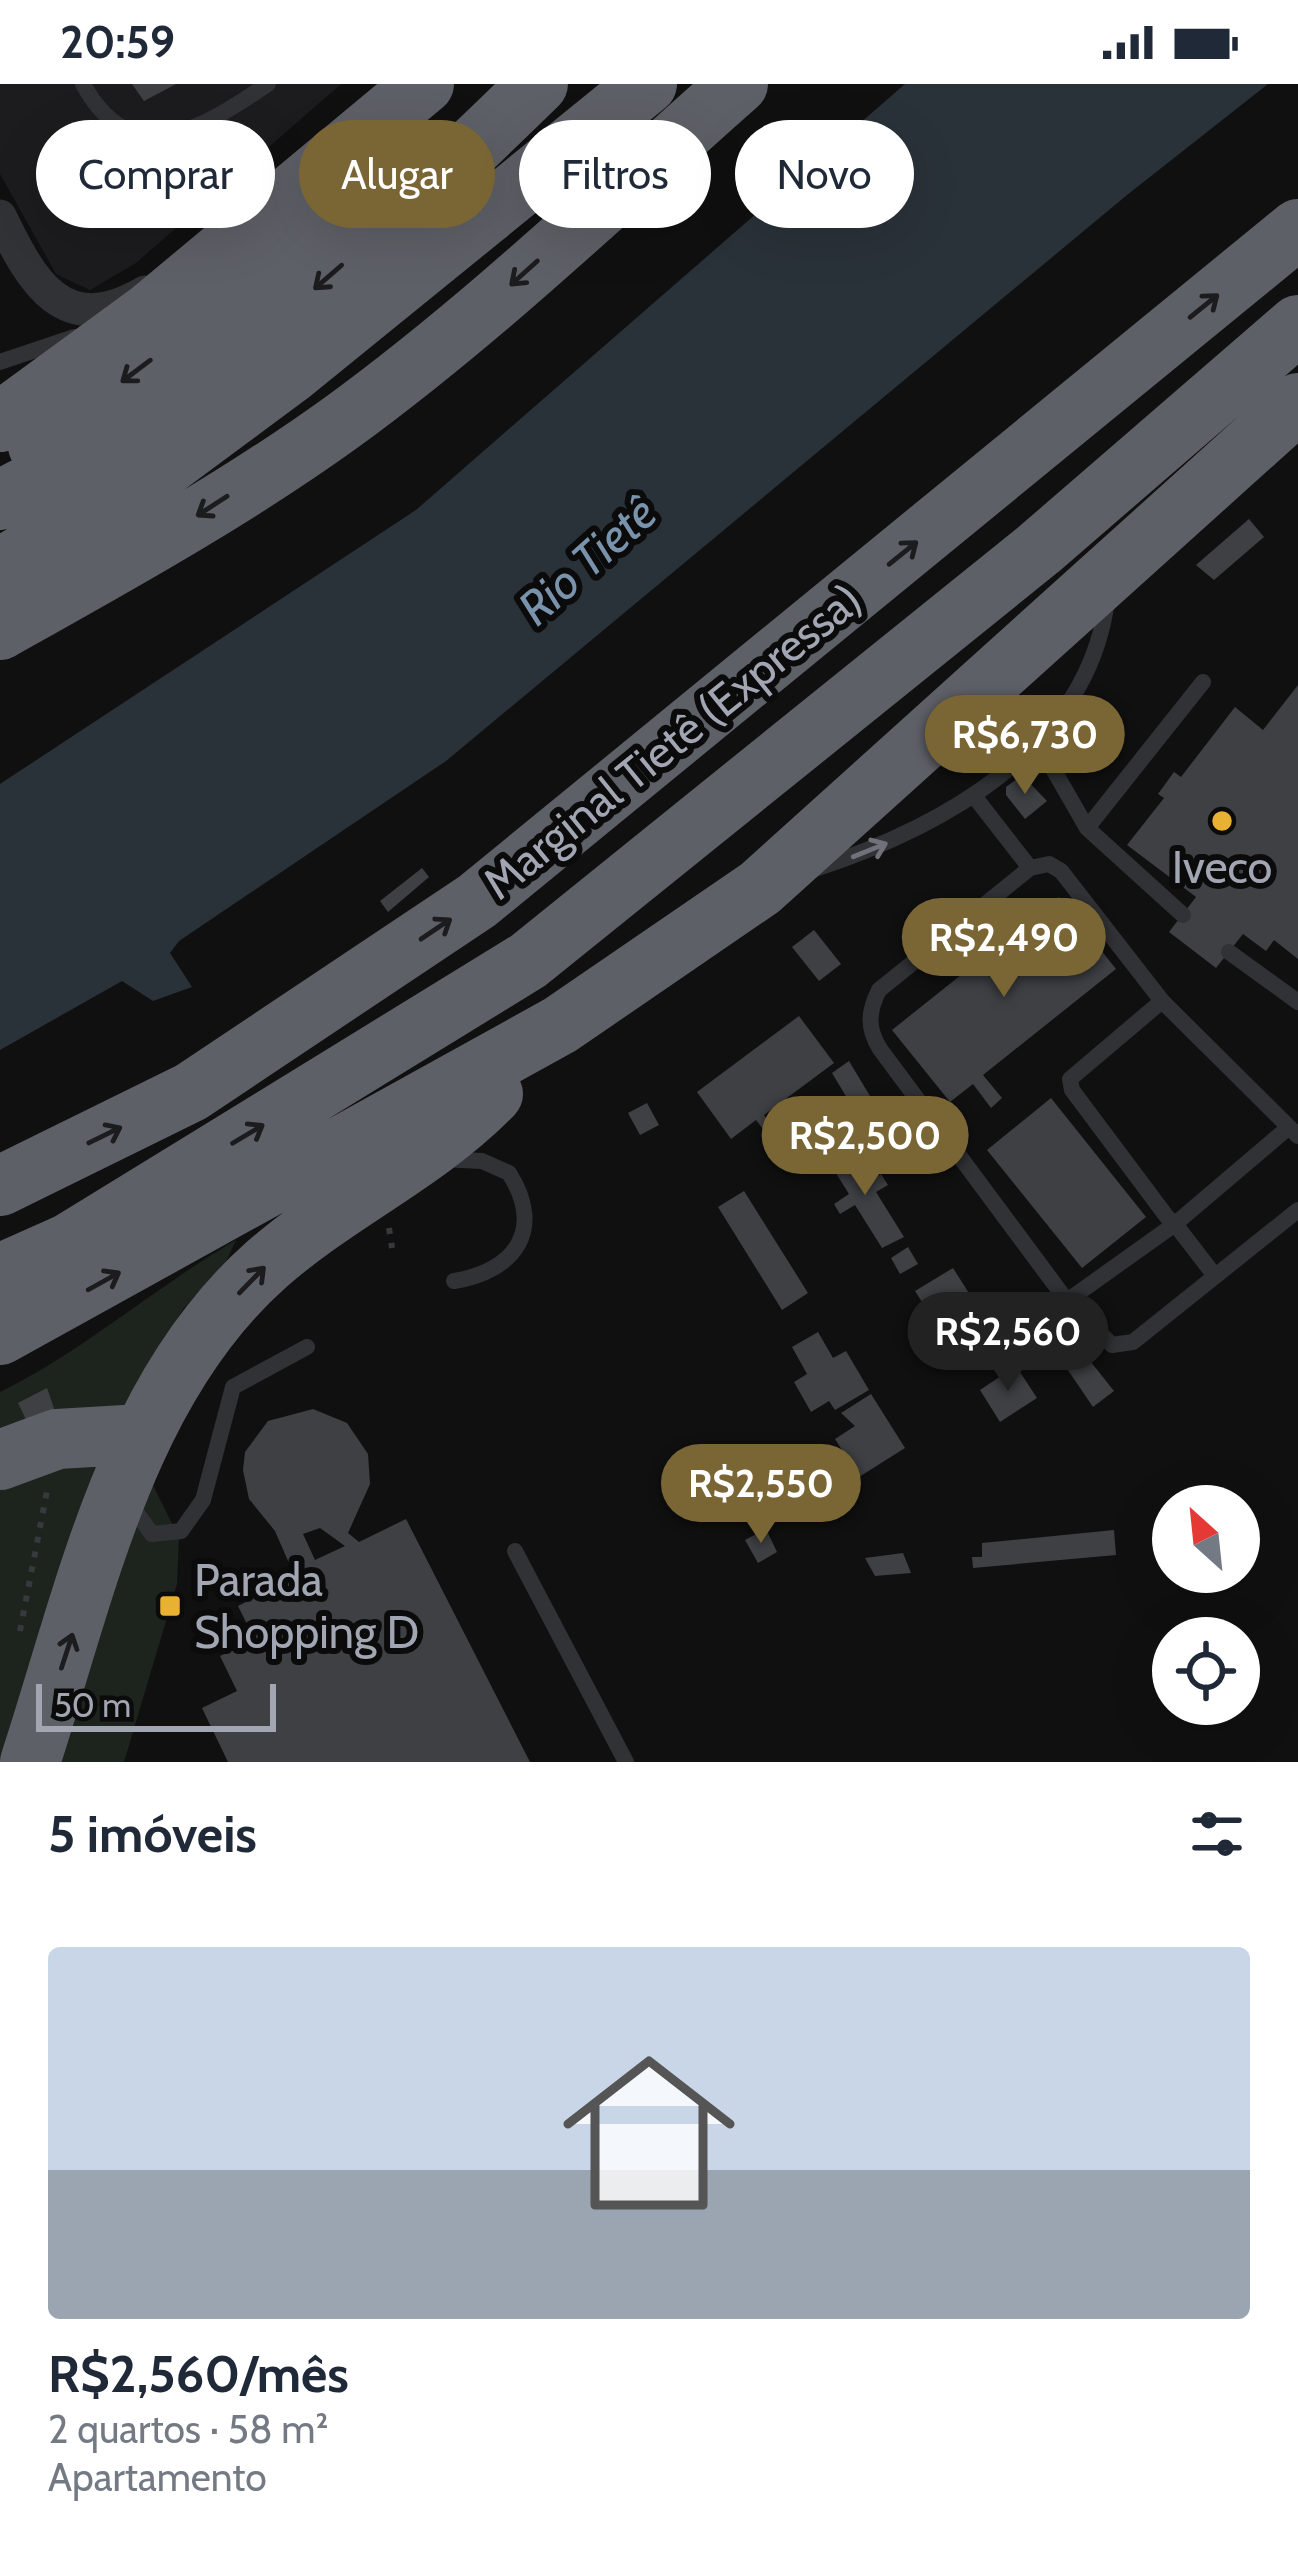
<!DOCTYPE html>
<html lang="pt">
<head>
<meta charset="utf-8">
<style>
	:root { --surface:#fff; --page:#f2f2f3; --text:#1f2937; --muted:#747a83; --line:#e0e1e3; --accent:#7a6634 }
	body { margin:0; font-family:Cabin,sans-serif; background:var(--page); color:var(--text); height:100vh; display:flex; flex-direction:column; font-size:45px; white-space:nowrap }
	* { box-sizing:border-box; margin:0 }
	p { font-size:39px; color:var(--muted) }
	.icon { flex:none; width:66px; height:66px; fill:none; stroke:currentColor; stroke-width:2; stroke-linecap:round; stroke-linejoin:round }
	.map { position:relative; height:1678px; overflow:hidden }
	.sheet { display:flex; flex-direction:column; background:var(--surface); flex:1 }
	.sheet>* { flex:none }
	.hud { position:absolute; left:36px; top:36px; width:1227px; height:108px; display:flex; gap:24px }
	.needle { width:78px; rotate:333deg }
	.tools { position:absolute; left:1152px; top:1401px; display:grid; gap:24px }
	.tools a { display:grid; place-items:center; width:108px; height:108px; border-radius:50%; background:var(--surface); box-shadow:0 12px 48px #0002; font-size:60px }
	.scale { position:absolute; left:36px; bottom:30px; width:240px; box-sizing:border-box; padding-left:12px; border:6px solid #a2a6b2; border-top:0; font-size:33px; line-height:42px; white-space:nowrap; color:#a2a6b2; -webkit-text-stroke:9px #0b0b0c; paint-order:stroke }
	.price { position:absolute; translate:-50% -102px; padding:0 27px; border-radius:42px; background:var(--accent); color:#fff; font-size:39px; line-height:78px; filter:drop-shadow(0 3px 6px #0008) }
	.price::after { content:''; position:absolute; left:50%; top:72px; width:36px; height:27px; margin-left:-18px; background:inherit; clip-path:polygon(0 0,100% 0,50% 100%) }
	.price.on { background:#222; color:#fff }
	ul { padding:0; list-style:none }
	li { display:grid; align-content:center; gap:24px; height:636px; padding:0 48px }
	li+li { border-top:3px solid var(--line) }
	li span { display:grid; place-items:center; height:372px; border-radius:12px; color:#555 }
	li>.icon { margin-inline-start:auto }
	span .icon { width:216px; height:216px; fill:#fffc; stroke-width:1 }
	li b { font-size:51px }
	h2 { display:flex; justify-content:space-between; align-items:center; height:144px; padding:0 48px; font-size:51px }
	.tag { padding:0 42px; border-radius:54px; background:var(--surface); box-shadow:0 12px 48px #0002; font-size:42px; line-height:108px }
	.tag.on { background:var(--accent); color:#fff }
	.status { display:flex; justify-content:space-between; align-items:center; height:84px; padding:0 60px; background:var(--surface); direction:ltr }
	.status svg { height:33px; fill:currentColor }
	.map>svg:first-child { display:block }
</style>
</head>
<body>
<div class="status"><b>20:59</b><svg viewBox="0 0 49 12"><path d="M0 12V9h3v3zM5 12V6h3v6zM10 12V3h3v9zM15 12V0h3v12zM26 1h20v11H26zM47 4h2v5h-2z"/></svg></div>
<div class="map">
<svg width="1298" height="1678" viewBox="0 0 1298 1678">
	<rect width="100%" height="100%" fill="#101011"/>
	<!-- built -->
	<path fill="#1c1c1e" d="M 0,0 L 341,0 L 136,179 L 90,206 L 56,190 L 0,90 Z"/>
	<!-- green -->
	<path fill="#1d241e" d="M 236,1156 L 225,1180 L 184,1224 L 119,1332 L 179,1454 L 177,1500 L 124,1678 L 0,1678 L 0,1308 C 84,1267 155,1203 236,1156 Z"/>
	<!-- water -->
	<path fill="#2a3239" d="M 905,0 L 1268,0 L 1127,111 L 446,677 L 179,857 L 170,869 L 192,903 L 153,917 L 122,897 L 0,966 L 0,700 L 416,426 Z"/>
	<!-- building -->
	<path fill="#3f4044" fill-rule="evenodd" d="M 132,0 L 176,0 L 144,17 Z
		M 1249,435 L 1264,453 L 1214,496 L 1196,481 Z
		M 1298,601 L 1298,875 L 1274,856 L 1266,867 L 1243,850 L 1216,884 L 1169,848 L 1196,813 L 1127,761 L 1164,714 L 1158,710 L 1174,688 L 1181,693 L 1235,623 L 1263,646 Z
		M 1022,691 L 1047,717 L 1025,735 L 1006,711 L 1006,703 Z
		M 422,784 L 429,793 L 388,828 L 380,817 Z
		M 1059,813 L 1116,885 L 983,991 L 1002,1014 L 991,1024 L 973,1000 L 950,1018 L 892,946 L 986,871 L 979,861 L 1001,844 L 1008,853 Z
		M 814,846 L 841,880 L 819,897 L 792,863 Z
		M 799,932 L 834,979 L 764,1031 L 770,1040 L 763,1045 L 756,1036 L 731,1055 L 697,1008 Z
		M 849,977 L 873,1017 L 878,1014 L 888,1030 L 865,1044 L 832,989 Z
		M 1051,1014 L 1146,1133 L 1082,1184 L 987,1066 Z
		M 647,1019 L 659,1041 L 640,1051 L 628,1029 Z
		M 889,1035 L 904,1061 L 880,1075 L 864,1049 Z
		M 846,1063 L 868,1098 L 881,1090 L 888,1101 L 876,1108 L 904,1153 L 882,1164 L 855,1121 L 840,1130 L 834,1120 L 849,1110 L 827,1075 Z
		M 744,1107 L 808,1209 L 782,1226 L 718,1123 Z
		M 908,1163 L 918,1180 L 900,1190 L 891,1174 Z
		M 953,1184 L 986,1236 L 948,1259 L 915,1207 Z
		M 1063,1243 L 1114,1307 L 1093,1323 L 1053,1264 L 1042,1272 L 1036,1265 Z
		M 818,1248 L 833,1274 L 846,1267 L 869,1306 L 835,1326 L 829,1317 L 811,1328 L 794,1298 L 807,1290 L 792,1263 Z
		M 1016,1282 L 1037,1314 L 1000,1338 L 980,1306 Z
		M 47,1304 L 57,1333 L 31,1346 L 18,1319 Z
		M 871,1310 L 905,1364 L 859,1393 L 835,1355 L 855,1342 L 841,1329 Z
		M 313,1325 L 347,1339 L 368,1370 L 370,1400 L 348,1449 L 359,1458 L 406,1435 L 530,1678 L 228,1678 L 202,1624 L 237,1607 L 220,1572 L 255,1556 L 238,1522 L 295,1493 L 275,1447 L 249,1415 L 243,1386 L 245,1368 L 268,1337 ZM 320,1444 L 345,1462 L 315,1476 L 303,1450 Z
		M 728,1398 L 730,1405 L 740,1400 L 751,1420 L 732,1430 L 718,1404 Z
		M 1216,1410 L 1245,1422 L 1243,1460 L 1239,1422 L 1213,1422 Z
		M 766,1445 L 777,1468 L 758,1479 L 745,1456 Z
		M 1114,1446 L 1116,1471 L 973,1484 L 972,1473 L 982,1473 L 982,1459 Z
		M 903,1469 L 911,1489 L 875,1492 L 865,1474 Z"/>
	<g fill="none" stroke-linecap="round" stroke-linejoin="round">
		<!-- path -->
		<path stroke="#37393d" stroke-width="6" stroke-dasharray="6 9" stroke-linecap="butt" d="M 389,1144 L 392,1164
			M 20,1547 L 47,1407"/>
		<!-- lane -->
		<path stroke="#313236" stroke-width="16" d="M 83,0 C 132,90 203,44 268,0
			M 0,278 L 74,253
			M 1037,657 L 1087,744 L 1183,831
			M 974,712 L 1030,784
			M 1087,744 L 1203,598
			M 812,786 C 941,744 1088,665 1107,516
			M 1229,868 L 1298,918
			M 1162,917 L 1070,995 L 1072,1006 L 1167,1133 L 1175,1140 L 1289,1043
			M 1298,1052 L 1162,917 L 1061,787 L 1049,780 L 1030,784 L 879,906 C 868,928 867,944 880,965 L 1067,1217 L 1112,1261 L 1133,1258 L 1298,1126
			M 442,1075 L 482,1077 L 509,1089 C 545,1146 515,1187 454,1197
			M 1067,1217 L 1175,1140 L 1215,1192
			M 131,1421 L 152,1450 L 181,1447 L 203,1416 L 233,1303 L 307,1263
			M 515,1467 L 626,1678"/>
		<!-- street -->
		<path stroke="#313236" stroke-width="33" d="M 0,132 C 32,198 63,256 145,208"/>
		<!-- highway -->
		<path stroke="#5e6067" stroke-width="60" d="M 0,338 L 149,229 L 424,0
			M 38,362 L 357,117
			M 0,416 C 207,316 375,159 538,0
			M 0,484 L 128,410 L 290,290 L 647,0
			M 0,546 C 116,481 234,416 342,338 C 482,236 609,114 738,0
			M 0,1102 L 191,1008 L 477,817 L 1298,145
			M 0,1190 L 69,1159 L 528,877 L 1039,465 L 1298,241
			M 0,1251 L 560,941 L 760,804 L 1298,319
			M 0,1376 L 57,1355 L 142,1350
			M 30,1678 C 86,1507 126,1305 266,1181 C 337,1118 426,1079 493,1010"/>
	</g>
	<!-- one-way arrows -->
	<defs><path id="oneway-shaft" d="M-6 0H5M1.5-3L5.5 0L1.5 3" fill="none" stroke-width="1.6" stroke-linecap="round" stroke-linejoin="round" transform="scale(3)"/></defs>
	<g stroke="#1c1c1e">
		<use href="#oneway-shaft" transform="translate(524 189) rotate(138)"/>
		<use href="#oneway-shaft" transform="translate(328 193) rotate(139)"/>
		<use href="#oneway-shaft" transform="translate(1204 222) rotate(-39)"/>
		<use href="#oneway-shaft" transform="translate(136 287) rotate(143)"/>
		<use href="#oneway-shaft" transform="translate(212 422) rotate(147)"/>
		<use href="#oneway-shaft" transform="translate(903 469) rotate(-39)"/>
		<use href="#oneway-shaft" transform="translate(436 845) rotate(-34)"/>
		<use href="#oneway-shaft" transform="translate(248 1050) rotate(-31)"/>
		<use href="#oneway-shaft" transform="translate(105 1051) rotate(-26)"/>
		<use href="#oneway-shaft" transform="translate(252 1196) rotate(-46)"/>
		<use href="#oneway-shaft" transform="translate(104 1197) rotate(-29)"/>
		<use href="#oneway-shaft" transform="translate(67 1567) rotate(-72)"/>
	</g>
	<use stroke="#6f727a" href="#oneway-shaft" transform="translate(870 766) rotate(-22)"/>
	<!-- markers -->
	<g fill="#e9b131" stroke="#0b0b0c" stroke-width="4.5">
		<circle cx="1222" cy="737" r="12"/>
		<rect x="158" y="1510" width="24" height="24" rx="6"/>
	</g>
	<g text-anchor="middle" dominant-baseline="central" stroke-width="12" stroke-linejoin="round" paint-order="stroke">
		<!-- street labels -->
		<g font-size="45" fill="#a2a6b2" stroke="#0b0b0c">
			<text transform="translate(672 657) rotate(-39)">Marginal Tietê (Expressa)</text>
		</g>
		<!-- poi labels -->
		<g font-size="45" fill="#a2a6b2" stroke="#0b0b0c">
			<text x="1222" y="783">Iveco</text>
			<text x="194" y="1496" text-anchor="start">Parada<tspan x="194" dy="52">Shopping D</tspan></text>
		</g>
		<!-- water labels -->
		<g font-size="48" font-style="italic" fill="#7a93ac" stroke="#0b0b0c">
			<text transform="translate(587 476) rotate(-42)">Rio Tietê</text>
		</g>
	</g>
</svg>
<div class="tools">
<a><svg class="needle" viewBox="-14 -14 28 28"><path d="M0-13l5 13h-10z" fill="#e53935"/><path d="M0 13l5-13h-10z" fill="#747a83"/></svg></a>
<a><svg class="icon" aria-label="locate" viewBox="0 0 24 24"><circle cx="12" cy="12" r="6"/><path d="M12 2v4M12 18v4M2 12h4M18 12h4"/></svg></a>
</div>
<div class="scale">50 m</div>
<b class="price" style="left:1025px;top:713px">R$6,730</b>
<b class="price" style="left:1004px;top:916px">R$2,490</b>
<b class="price" style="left:865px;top:1114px">R$2,500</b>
<b class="price on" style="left:1008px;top:1310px">R$2,560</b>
<b class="price" style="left:761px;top:1462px">R$2,550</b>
<div class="hud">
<a class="tag">Comprar</a>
<a class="tag on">Alugar</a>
<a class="tag">Filtros</a>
<a class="tag">Novo</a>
</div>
</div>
<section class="sheet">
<h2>5 imóveis<svg class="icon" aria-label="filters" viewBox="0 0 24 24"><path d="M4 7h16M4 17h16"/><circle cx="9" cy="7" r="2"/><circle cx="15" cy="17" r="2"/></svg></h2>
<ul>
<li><span style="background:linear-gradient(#c9d6e8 60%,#9aa5b1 0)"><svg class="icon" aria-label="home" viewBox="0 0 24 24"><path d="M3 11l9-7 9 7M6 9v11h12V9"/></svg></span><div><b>R$2,560/mês</b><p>2 quartos · 58 m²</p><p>Apartamento</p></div></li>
</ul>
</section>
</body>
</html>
